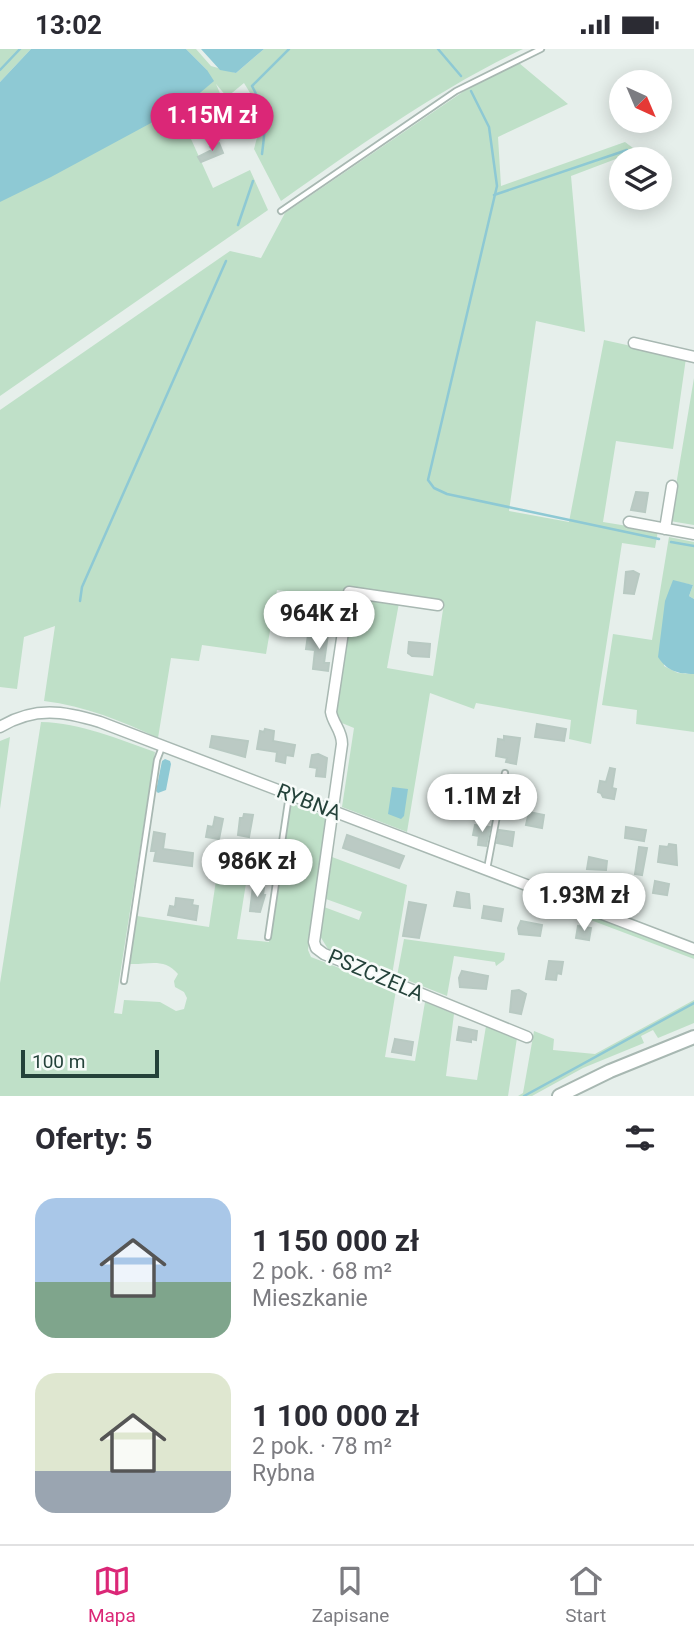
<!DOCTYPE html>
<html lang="pl">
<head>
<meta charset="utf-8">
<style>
	:root { --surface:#fff; --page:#f2f2f3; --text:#2b2b33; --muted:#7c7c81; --line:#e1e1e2; --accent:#db2777 }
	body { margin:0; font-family:Roboto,sans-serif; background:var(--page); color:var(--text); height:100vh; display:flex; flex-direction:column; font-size:26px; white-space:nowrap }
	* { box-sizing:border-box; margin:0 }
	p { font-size:23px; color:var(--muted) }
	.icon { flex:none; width:38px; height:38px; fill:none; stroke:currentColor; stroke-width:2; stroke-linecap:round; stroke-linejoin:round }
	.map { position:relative; height:1047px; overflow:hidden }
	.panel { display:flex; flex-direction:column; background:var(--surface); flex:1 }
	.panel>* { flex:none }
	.needle { width:46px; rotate:136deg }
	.fabs { position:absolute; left:609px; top:21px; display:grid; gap:14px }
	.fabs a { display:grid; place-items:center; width:63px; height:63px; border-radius:50%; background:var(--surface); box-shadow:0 4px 18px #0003; font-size:35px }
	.scale { position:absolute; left:21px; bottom:18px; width:138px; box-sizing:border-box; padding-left:7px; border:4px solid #24423a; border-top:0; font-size:19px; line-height:24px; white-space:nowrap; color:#24423a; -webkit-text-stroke:5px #f7fbf9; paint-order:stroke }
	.price { position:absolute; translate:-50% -60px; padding:0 16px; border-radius:24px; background:#fff; color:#222; font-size:23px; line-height:46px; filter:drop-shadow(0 2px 4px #0008) }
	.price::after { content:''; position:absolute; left:50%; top:42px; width:21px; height:16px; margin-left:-10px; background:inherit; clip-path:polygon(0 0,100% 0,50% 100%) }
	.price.on { background:var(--accent); color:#fff }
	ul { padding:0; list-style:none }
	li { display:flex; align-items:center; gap:21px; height:175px; padding:0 35px }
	li span { display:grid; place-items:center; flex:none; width:196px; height:140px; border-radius:21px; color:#555 }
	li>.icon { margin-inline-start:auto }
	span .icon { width:84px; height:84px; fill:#fffc; stroke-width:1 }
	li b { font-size:30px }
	h2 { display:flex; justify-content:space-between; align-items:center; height:84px; padding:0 35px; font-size:30px }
	.status { display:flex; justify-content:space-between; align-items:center; height:49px; padding:0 35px; background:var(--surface); direction:ltr }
	.status svg { height:19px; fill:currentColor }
	.tab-bar { display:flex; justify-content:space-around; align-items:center; height:98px; border-top:2px solid var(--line); background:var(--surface); font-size:19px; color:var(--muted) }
	.tab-bar a { display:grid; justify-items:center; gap:4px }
	.tab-bar .on { color:var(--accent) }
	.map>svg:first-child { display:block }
</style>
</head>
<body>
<div class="status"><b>13:02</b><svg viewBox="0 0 49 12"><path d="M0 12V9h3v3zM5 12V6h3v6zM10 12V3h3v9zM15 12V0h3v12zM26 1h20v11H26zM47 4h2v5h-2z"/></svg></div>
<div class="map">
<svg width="694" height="1047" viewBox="0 0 694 1047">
	<rect width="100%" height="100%" fill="#e6efeb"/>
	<!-- green -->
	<path fill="#bfe0c8" d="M 0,0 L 31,0 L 0,33 Z
		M 186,0 L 196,0 L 211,17 L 236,24 L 264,0 L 523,0 C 440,39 356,99 281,152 L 254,100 C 263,67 262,63 244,34 L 227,48 L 216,35 L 225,56 L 187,81 L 213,139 L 250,121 L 268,161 L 0,347 L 0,150 L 207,21 Z
		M 519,14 L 568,55 L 498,88 L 501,137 L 625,93 L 637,102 L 571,127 L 585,283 L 536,272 L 509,462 L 569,473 L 604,291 L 686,309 L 673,400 L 616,392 L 603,473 L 658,482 L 655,499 L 622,494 L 591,695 L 569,690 L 571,671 L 476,654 L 474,660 L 430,644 L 407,783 L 342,758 L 354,679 L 337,672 L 335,666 L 354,553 L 360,547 L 399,554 L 387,619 L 433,627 L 444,554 L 346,537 L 343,551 L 277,541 L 266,605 L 202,596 L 199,612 L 171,609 L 158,689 C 122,672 85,657 44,652 L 55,577 L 24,588 L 17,640 L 0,638 L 0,361 L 230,202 L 261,209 L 285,164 L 467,40 Z
		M 694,329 L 694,476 L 670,472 Z
		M 669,488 L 694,493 L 694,550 L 689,547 L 693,536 L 673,532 L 664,617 L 678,624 L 694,625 L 694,683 L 636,675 L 637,661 L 602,656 L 613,585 L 652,591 Z
		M 41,673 C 81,674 118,690 155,703 L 114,964 L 122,965 L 124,951 L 160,953 L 176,962 L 184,960 L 187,949 L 184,943 L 175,938 L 174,932 L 178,925 C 164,908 147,916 130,915 L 137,867 L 209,878 L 218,818 L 248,822 L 237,890 L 269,893 L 290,754 L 328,768 L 308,901 L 311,908 L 396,941 L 385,1008 L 415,1012 L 425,953 L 454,965 L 446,1027 L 477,1031 L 486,977 L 517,989 L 508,1047 L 0,1047 L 0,934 Z
		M 10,688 L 0,760 L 0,692 Z
		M 332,808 L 407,836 L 392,926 L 328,900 L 320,887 L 324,858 L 359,871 L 362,863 L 326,850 Z
		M 581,863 L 694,905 L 694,910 L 580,867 Z
		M 404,890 L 505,904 L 504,911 L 496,917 L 495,913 L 454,907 L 447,947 L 397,927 Z
		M 694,951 L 694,974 L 658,989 L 653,981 L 641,987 L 644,994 L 583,1019 L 532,1047 L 518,1047 L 523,1044 L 534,982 L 554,990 L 553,1001 L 595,1005 Z"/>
	<!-- water -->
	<path fill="#8ec9d4" d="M 31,0 L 186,0 L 207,21 L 214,32 L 188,54 L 51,128 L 0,153 L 0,33 Z
		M 201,0 L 264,0 L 236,24 L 220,21 Z
		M 673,531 L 693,536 L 689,547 L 694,550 L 694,625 C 678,625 667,622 658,608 L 665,552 Z
		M 165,710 L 170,712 L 171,715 L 166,741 L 158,744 L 156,742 L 162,712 Z
		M 392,738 L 408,740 L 404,767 L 401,770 L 388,765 Z"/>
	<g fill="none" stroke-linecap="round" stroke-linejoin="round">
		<!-- stream -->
		<path stroke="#8ec9d4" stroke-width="2.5" d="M 438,0 L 461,27
			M 0,21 L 20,0
			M 471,42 L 489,78 L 497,137 L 428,431 L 434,439 L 447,445 L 659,490
			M 262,105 C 266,72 268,67 252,37 L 289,0
			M 494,146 L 627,101
			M 238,176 L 253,132
			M 671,493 L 694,497
			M 80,552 L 82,538 L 226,212
			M 524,1047 L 694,954"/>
	</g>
	<!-- building -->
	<path fill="#bbcac4" stroke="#b8c9c2" stroke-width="2" d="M 219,94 L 223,104 L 201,113 L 198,108 L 212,101 L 210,98 Z
		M 636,443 L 648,444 L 645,463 L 631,461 Z
		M 633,522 L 639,525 L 634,545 L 624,544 L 626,523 Z
		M 291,550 L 301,551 L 299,566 L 285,564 L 287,553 L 290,554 Z
		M 318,584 L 328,585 L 324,614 L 329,614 L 328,622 L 313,620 L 315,601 L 306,600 L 308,586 L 317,588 Z
		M 409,593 L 430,595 L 429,608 L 412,607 L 408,604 Z
		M 537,675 L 566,680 L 564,692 L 535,688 Z
		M 265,680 L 274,682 L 273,692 L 295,696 L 293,707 L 286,706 L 285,714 L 276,712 L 277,703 L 257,700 L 260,682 L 264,683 Z
		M 212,687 L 248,692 L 245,708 L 210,698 Z
		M 504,687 L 520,689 L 516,715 L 506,713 L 507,709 L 496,707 L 498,690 L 504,691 Z
		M 318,705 L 327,709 L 325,728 L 316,727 L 317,719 L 310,718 L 312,706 Z
		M 610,719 L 615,720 L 612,739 L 616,740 L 614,750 L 603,748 L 601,744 L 598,743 L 600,732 L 606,733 Z
		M 529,763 L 544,766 L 542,779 L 526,776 Z
		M 244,765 L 253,766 L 249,788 L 238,786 L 240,769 L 243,769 Z
		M 215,768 L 223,770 L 219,790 L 206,788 L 208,777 L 213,778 Z
		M 475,776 L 490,778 L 486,797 L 478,796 L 479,787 L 473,786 Z
		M 626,778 L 646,781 L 644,792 L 625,789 Z
		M 499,781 L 514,783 L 512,797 L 497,794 Z
		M 154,783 L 165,785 L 163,800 L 193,804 L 192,817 L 154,812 L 156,802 L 151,802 Z
		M 347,786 L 404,807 L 399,819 L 343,799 Z
		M 264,795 L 269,798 L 267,806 L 271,806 L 270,817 L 255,815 L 258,796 Z
		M 669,795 L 676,796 L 677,816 L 658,813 L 660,797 L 668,798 Z
		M 639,798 L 647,799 L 642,826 L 635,825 Z
		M 589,808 L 607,812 L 606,821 L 587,820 Z
		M 655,832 L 669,835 L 667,846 L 653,844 Z
		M 253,837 L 264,839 L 263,846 L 265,846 L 260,863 L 250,862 Z
		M 457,843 L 469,845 L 470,859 L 454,857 Z
		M 176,849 L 193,851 L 192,856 L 198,857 L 196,871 L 168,866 L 170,857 L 175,858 Z
		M 409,853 L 426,856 L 419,889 L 403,887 Z
		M 484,857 L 503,860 L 501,872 L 482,869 Z
		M 521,872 L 542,876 L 540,887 L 519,885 L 518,879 Z
		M 578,877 L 591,879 L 589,891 L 576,889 Z
		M 549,912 L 563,913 L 561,925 L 557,924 L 556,931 L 546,930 Z
		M 462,922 L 488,927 L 486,940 L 460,938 L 459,929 Z
		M 519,941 L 526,945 L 521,965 L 510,963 L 512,942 Z
		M 459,978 L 477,982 L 476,991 L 471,990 L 471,993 L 457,991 Z
		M 395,990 L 413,993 L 411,1006 L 392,1003 Z"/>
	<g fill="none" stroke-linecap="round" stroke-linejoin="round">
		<!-- service casing -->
		<g stroke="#a8b8b2" stroke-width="8">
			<path id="service" d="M 281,162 L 456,42 L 541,0
				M 487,820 L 505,724
				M 268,888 L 289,746
				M 124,932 L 157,711 L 162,698"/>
		</g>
		<!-- minor casing -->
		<g stroke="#a8b8b2" stroke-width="13">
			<path id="minor" d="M 634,294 L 694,308
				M 629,473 L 694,485
				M 665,480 L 672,437
				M 438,556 L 349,543 L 331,663 C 333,675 342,681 342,695 L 314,893 L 316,899 L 324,905 L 527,988
				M 0,678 C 35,657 64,662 100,673 L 694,900"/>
		</g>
		<!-- tertiary casing -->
		<g stroke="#a8b8b2" stroke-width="16">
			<path id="tertiary" d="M 559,1047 L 610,1022 L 694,988"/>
		</g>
		<!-- service -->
		<use href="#service" stroke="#fff" stroke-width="4.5"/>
		<!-- minor -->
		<use href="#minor" stroke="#fff" stroke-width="10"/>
		<!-- tertiary -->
		<use href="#tertiary" stroke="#fff" stroke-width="12"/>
	</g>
	<g text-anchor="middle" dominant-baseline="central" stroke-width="5" stroke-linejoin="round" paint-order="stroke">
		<!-- street labels -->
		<g font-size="21" fill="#24423a" stroke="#f7fbf9">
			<text transform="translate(309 753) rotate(21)">RYBNA</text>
			<text transform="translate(376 926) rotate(23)">PSZCZELA</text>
		</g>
	</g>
</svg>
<div class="fabs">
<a><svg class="needle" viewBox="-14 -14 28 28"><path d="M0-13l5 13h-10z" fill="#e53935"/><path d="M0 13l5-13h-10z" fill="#7c7c81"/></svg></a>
<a><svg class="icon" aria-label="layers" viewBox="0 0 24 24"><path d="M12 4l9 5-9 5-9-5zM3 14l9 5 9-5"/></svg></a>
</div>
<div class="scale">100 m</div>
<b class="price on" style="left:212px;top:104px">1.15M zł</b>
<b class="price" style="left:319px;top:602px">964K zł</b>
<b class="price" style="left:482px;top:785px">1.1M zł</b>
<b class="price" style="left:257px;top:850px">986K zł</b>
<b class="price" style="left:584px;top:884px">1.93M zł</b>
</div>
<section class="panel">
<h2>Oferty: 5<svg class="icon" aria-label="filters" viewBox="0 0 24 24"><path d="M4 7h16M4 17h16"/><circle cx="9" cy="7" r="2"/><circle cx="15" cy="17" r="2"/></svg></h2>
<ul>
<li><span style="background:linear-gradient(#a9c7e8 60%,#7fa58c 0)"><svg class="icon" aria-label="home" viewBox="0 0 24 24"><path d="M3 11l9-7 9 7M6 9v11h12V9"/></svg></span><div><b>1 150 000 zł</b><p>2 pok. · 68 m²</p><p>Mieszkanie</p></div></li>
<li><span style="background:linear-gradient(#dfe7d0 70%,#9aa5b1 0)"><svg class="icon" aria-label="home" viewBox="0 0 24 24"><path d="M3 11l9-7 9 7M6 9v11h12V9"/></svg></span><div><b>1 100 000 zł</b><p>2 pok. · 78 m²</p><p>Rybna</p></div></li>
</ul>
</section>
<nav class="tab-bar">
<a class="on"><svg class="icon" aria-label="map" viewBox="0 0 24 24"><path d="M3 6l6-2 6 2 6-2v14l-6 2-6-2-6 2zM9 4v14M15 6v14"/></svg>Mapa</a>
<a><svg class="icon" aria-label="saved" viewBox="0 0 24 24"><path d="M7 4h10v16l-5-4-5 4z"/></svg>Zapisane</a>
<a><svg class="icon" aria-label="home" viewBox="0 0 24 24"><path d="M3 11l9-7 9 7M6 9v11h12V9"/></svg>Start</a>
</nav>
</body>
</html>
